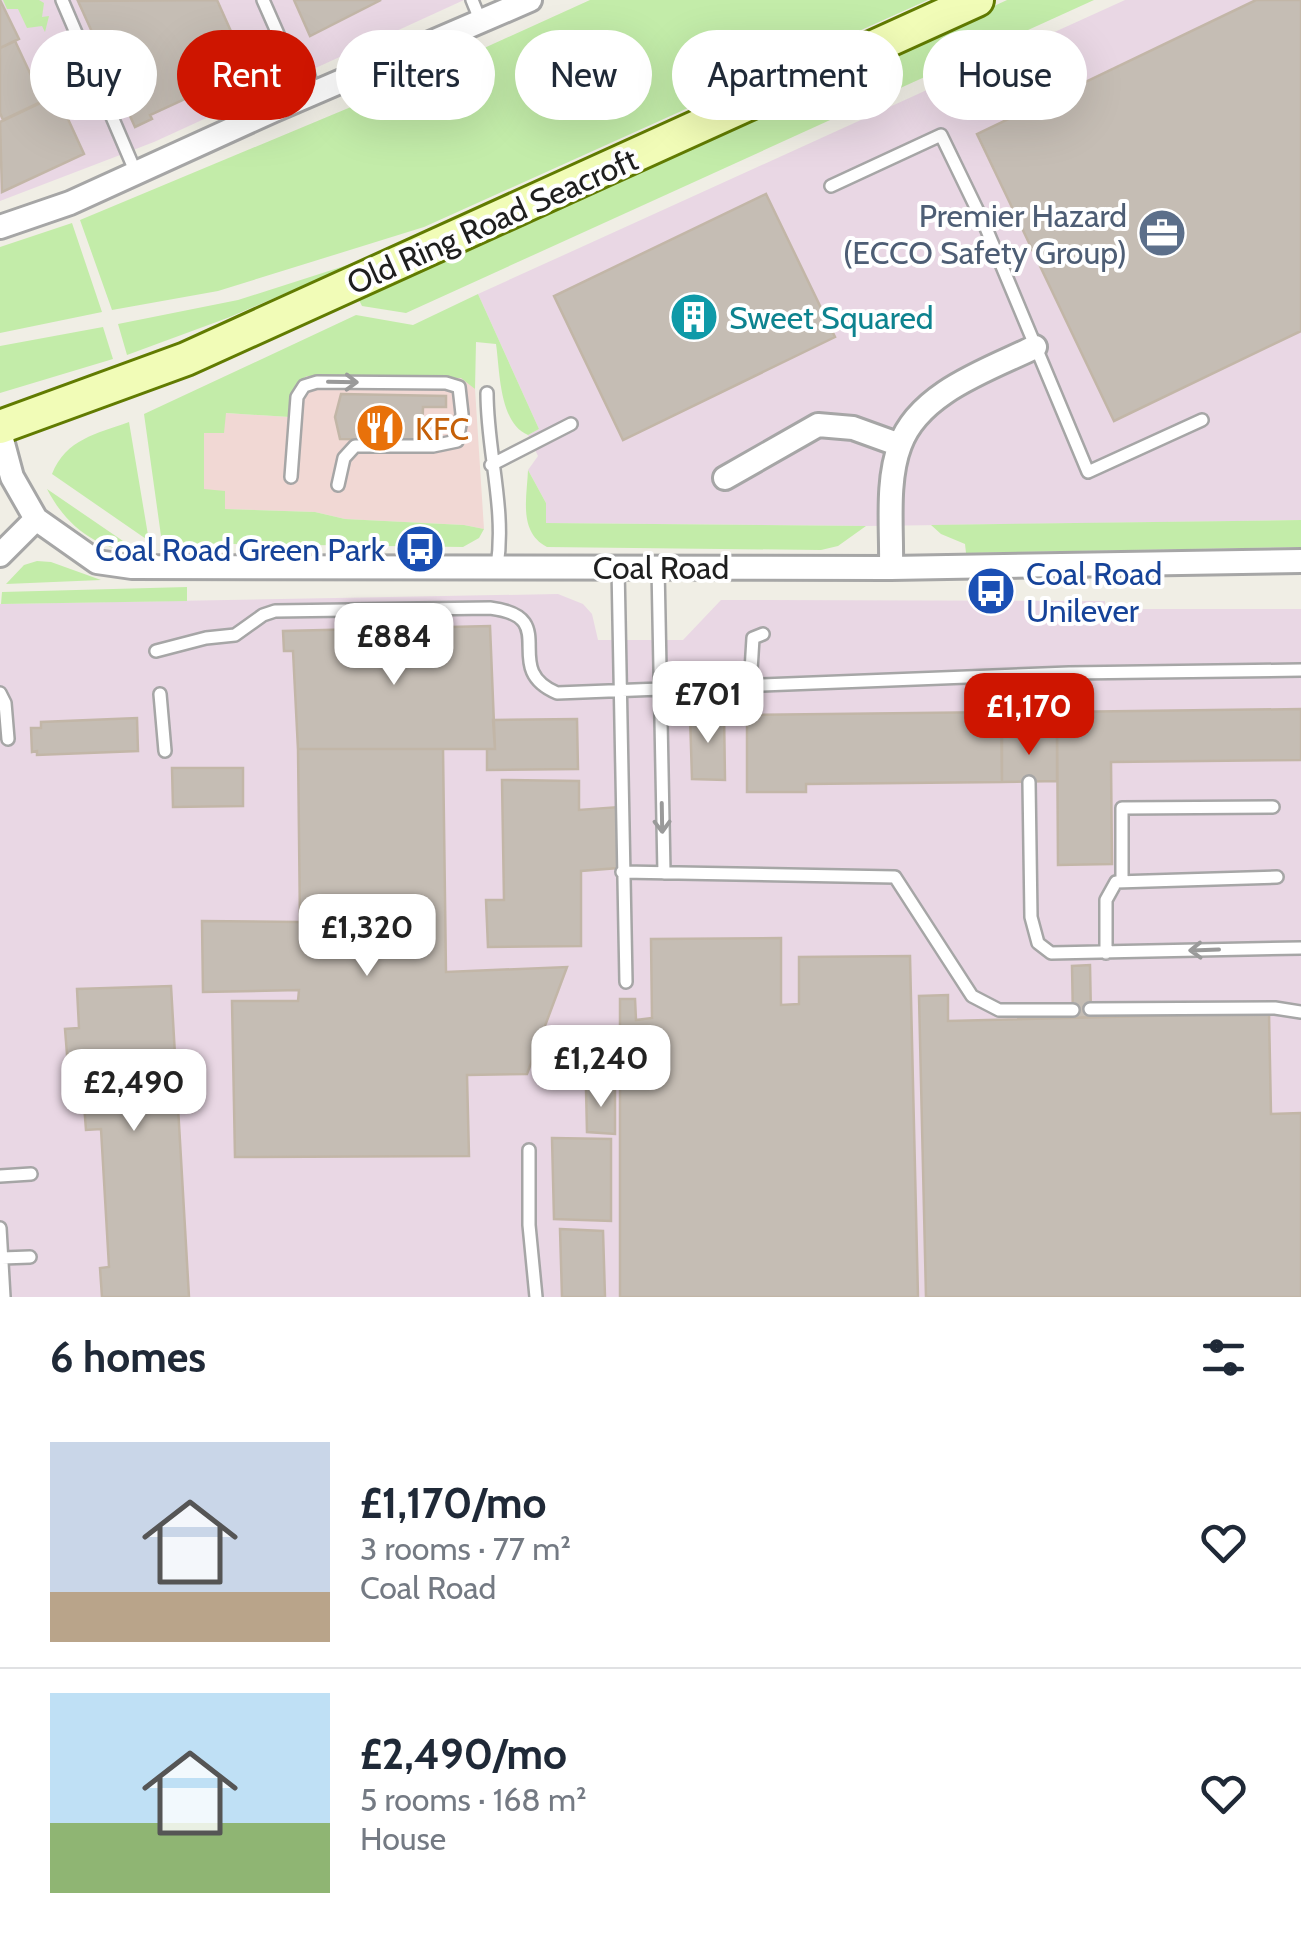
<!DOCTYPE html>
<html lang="en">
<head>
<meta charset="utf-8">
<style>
	:root { --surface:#fff; --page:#f6f6f7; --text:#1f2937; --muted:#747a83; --line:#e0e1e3; --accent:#ce1500 }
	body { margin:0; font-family:Cabin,sans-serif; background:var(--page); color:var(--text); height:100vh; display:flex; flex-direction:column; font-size:38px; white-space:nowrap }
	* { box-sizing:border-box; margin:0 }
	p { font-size:32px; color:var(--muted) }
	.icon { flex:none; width:55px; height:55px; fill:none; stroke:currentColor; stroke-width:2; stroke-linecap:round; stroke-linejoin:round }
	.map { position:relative; height:1297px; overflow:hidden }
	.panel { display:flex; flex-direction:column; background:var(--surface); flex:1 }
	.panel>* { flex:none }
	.banner { position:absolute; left:30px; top:30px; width:1242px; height:90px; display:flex; gap:20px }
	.price { position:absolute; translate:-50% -85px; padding:0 22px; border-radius:20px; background:#fff; color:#222; font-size:32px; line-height:65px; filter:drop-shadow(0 2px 5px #0008) }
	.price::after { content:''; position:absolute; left:50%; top:60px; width:30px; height:22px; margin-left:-15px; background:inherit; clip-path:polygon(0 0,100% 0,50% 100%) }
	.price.active { background:var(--accent); color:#fff }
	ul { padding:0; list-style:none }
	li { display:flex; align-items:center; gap:30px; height:250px; padding:0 50px }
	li+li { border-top:2px solid var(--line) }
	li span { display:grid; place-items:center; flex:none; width:280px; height:200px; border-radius:0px; color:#555 }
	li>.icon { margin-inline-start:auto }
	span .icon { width:120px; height:120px; fill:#fffc; stroke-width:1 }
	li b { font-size:42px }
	h2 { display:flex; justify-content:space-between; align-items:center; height:120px; padding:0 50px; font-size:42px }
	.pill { padding:0 35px; border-radius:45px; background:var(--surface); box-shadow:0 10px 40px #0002; font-size:35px; line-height:90px }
	.pill.active { background:var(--accent); color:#fff }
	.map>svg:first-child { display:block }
</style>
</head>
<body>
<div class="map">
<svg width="1301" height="1297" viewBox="0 0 1301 1297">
	<rect width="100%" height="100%" fill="#f0eee5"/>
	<!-- commercial -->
	<path fill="#f1d8d4" d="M 307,376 L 461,378 L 471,384 L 475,389 L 484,529 L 464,525 L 345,519 L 315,512 L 225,509 L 204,490 L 204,433 L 225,413 L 289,417 L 291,393 L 294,386 Z"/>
	<!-- industrial -->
	<path fill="#e9d7e4" d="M 0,0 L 464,0 L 154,142 L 0,201 Z
		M 1125,0 L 1301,0 L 1301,520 L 866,526 L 545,523 L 546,503 L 528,470 L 538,456 L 528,435 L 539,429 L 478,294 Z
		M 558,594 L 583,604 L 592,614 L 598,640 L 683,640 L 721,600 L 1105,601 L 1105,609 L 1301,609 L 1301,1297 L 0,1297 L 0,604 Z"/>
	<!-- grass -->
	<path fill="#c3eca9" d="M 3,0 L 39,0 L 44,3 L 42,17 L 49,16 L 45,32 L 42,26 L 27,28 L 18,9 L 7,9 Z
		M 590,0 L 928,0 L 424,227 L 218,291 L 112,310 L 80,220 L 394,89 Z
		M 1007,0 L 1094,0 L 406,313 L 362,306 L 359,300 Z
		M 72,223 L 102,312 L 0,333 L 0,247 Z
		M 363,260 L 230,317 L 127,355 L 118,324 L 238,300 Z
		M 478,294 L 539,429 L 528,435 C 499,423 500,371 496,344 L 476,342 L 475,389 L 461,378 L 307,376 C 290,385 291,399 290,417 L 226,413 L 224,433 L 204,433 L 204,489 L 225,491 L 225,509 L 315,512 L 345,519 L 464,525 L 484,529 L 479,538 L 463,547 L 162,543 L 144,414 L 356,315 L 413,325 Z
		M 103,327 L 113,359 L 0,393 L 0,346 Z
		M 129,422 L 149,541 L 52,474 C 66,439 96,434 129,422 Z
		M 528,470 L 546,503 L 546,523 L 866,526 L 838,546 L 821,550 L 547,547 C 518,532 527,497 528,470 Z
		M 47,489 L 142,554 C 98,549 68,529 47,489 Z
		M 1301,520 L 1301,547 L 966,553 L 965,544 L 941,534 L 931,525 Z
		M 37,561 L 51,562 L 101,580 L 6,584 L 24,565 Z
		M 187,587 L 187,601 L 1,604 L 2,592 Z"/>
	<!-- building -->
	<path fill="#c5bdb4" stroke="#c2b6a7" stroke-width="2.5" d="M 0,0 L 19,39 L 0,48 Z
		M 217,0 L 250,74 L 233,82 L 230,78 L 150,115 L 152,119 L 135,127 L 78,1 Z
		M 294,0 L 381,0 L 310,36 Z
		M 1256,0 L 1301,0 L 1301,331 L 1114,421 L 977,134 Z
		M 15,41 L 43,101 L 3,120 L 0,113 L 0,48 Z
		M 57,95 L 84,154 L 2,192 L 0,122 Z
		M 766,194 L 835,337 L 623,440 L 554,296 Z
		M 341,394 L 446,396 L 446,407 L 423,407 L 422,440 L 340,439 L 335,417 Z
		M 490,626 L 495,749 L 298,749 L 293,651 L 284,651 L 283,631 Z
		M 1301,709 L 1301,760 L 1111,762 L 1112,864 L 1058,865 L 1057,712 Z
		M 724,712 L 725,780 L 692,779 L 690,715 Z
		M 1001,712 L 1002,782 L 806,784 L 806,792 L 747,792 L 747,715 Z
		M 137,718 L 138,751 L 37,755 L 37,751 L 32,752 L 31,728 L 41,728 L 41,722 Z
		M 577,719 L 578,769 L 487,770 L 487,749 L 495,749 L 493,720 Z
		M 1002,735 L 1057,735 L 1057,781 L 1002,782 Z
		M 298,749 L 443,749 L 446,972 L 567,967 L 527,1074 L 467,1075 L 469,1156 L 235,1157 L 232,1001 L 298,1001 L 299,990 L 203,992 L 202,921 L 300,922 Z
		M 172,768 L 243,768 L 243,806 L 173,807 Z
		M 502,780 L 579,781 L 579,810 L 619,807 L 618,868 L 581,871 L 581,946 L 488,947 L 486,900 L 504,900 Z
		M 781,938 L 781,1005 L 799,1004 L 799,957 L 910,956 L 918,1297 L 620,1297 L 620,999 L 635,999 L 636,1020 L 652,1018 L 651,939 Z
		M 1090,965 L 1091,1017 L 1073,1018 L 1072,966 Z
		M 171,986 L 189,1297 L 102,1297 L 100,1268 L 109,1267 L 101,1129 L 86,1130 L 84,1104 L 71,1105 L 65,1029 L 79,1028 L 77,989 Z
		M 948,995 L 948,1021 L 1269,1013 L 1271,1114 L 1301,1113 L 1301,1297 L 926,1297 L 919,996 Z
		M 586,1088 L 615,1088 L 615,1134 L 587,1132 Z
		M 552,1138 L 611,1139 L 611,1221 L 554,1219 Z
		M 560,1229 L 603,1231 L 605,1297 L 562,1297 Z"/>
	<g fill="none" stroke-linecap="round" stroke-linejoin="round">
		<!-- lane casing -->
		<g stroke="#a6a6a6" stroke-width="16">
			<path id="lane" d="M 62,0 L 136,173
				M 263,0 L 285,50 L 305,62 L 314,93
				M 472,0 L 481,22
				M 831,186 L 941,135 L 986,228 L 1088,472 L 1202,420
				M 487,393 C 487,452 506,508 497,567
				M 491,465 L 571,424
				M 291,477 L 297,397 L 304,386 L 317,382 L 446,383 L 459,387 L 462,414 L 457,441 L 433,446 L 355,446 L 344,458 L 338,485
				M 618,567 L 626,982
				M 658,567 L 664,873
				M 156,651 L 206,638 L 235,635 L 263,615 L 275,611 L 490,608 C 564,617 498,668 557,693 L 1069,673 L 1301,670
				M 1022,676 L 1029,735
				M 750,687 L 753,638 L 763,634
				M 0,693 L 5,703 L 8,739
				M 160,694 L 165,751
				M 1029,782 L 1031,917 L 1038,943 L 1051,953 L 1301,948
				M 622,872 L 895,877 L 972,996 L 999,1010 L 1073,1010
				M 1122,880 L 1122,808 L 1273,807
				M 1106,953 L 1106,900 L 1116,882 L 1277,877
				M 1090,1009 L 1275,1008 L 1301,1012
				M 529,1150 L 529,1225 L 536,1297
				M 0,1176 L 31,1174
				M 0,1228 L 4,1297
				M 2,1258 L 30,1257"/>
		</g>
		<!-- street casing -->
		<g stroke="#a6a6a6" stroke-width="28">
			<path id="street" d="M 0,227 L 70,203 L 272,111 L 530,0
				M 0,432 L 12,477 L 36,519 L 97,562 L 132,567 L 891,568 L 1301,561
				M 725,478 L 818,425 L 853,428 L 900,445
				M 0,555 L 36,519
				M 891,568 C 892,529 886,481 900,445 C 919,392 990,369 1035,347"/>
		</g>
		<!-- secondary casing -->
		<g stroke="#617b01" stroke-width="38">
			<path id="secondary" d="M 0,427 L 186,359 L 977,0"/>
		</g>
		<!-- lane -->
		<use href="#lane" stroke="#fff" stroke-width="11"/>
		<!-- street -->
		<use href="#street" stroke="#fff" stroke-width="22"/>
		<!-- secondary -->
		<use href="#secondary" stroke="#f1fcb7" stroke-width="32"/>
	</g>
	<!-- one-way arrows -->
	<defs><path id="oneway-shaft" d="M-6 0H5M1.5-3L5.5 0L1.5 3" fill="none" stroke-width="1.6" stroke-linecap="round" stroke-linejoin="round" transform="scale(2.5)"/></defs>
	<g stroke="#9a9a9a">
		<use href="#oneway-shaft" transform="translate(343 382) rotate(1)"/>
		<use href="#oneway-shaft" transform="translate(662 818) rotate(89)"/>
		<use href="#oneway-shaft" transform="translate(1204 950) rotate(178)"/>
	</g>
	<!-- icons -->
	<defs>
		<g id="office-disc" transform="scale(2.5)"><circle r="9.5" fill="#5c6f8a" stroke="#fff"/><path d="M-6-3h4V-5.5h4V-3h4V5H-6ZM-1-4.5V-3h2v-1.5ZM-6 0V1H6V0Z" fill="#fff"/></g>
		<g id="building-disc" transform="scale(2.5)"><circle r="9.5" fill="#0f9aa8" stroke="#fff"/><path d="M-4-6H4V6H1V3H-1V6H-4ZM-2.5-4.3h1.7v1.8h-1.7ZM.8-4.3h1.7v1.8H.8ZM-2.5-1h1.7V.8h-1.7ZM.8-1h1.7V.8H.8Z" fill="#fff"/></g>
		<g id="restaurant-disc" transform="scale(2.5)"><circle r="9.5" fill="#e8710a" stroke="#fff"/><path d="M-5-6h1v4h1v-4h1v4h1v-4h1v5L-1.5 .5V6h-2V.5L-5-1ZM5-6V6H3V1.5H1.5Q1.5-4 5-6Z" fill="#fff"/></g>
		<g id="bus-disc" transform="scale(2.5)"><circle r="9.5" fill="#1a4fb4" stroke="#fff"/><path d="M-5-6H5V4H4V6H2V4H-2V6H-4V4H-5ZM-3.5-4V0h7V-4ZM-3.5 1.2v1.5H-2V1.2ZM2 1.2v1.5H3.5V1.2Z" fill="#fff"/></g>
	</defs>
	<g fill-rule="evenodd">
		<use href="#office-disc" x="1162" y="233"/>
		<use href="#building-disc" x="694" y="317"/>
		<use href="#restaurant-disc" x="380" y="428"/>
		<use href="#bus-disc" x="420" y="549"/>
		<use href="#bus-disc" x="991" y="591"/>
	</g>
	<g text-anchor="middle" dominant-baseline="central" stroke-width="8" stroke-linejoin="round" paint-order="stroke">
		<!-- service labels -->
		<g font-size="32" fill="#4e5e75" stroke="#fff" text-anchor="end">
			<text x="1127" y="215">Premier Hazard<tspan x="1127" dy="37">(ECCO Safety Group)</tspan></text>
		</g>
		<!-- street labels -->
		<g font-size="32" fill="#1f1f1f" stroke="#fff">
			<text transform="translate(492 221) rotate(-24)">Old Ring Road Seacroft</text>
			<text x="661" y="567">Coal Road</text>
		</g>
		<!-- culture labels -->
		<g font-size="32" fill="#0d838f" stroke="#fff" text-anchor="start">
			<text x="729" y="317">Sweet Squared</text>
		</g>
		<!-- food labels -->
		<g font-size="32" fill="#c56008" stroke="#fff" text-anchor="start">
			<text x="415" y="428">KFC</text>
		</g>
		<!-- transit labels -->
		<g font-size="32" fill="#164399" stroke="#fff" text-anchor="end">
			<text x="385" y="549">Coal Road Green Park</text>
			<text x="1026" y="573" text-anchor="start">Coal Road<tspan x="1026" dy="37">Unilever</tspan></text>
		</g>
	</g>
</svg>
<b class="price" style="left:394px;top:688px">£884</b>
<b class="price" style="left:708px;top:746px">£701</b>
<b class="price active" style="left:1029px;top:758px">£1,170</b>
<b class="price" style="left:367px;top:979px">£1,320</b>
<b class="price" style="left:601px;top:1110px">£1,240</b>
<b class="price" style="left:134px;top:1134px">£2,490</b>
<div class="banner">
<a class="pill">Buy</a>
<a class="pill active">Rent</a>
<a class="pill">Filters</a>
<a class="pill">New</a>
<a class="pill">Apartment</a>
<a class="pill">House</a>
</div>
</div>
<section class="panel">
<h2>6 homes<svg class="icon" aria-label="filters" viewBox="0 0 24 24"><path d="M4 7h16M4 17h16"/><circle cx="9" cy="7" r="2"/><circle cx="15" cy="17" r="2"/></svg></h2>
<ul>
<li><span style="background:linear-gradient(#c9d6e8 75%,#b9a48a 0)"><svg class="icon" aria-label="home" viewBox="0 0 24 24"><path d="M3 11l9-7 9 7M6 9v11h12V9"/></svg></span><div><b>£1,170/mo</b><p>3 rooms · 77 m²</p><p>Coal Road</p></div><svg class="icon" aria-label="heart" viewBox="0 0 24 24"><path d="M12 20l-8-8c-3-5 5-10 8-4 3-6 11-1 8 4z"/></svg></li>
<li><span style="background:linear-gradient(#bfe0f5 65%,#8fb573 0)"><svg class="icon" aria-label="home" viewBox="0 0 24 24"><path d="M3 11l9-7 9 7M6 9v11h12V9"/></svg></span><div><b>£2,490/mo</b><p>5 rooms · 168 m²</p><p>House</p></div><svg class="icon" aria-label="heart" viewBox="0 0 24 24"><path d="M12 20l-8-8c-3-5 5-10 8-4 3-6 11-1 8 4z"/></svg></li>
</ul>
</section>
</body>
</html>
